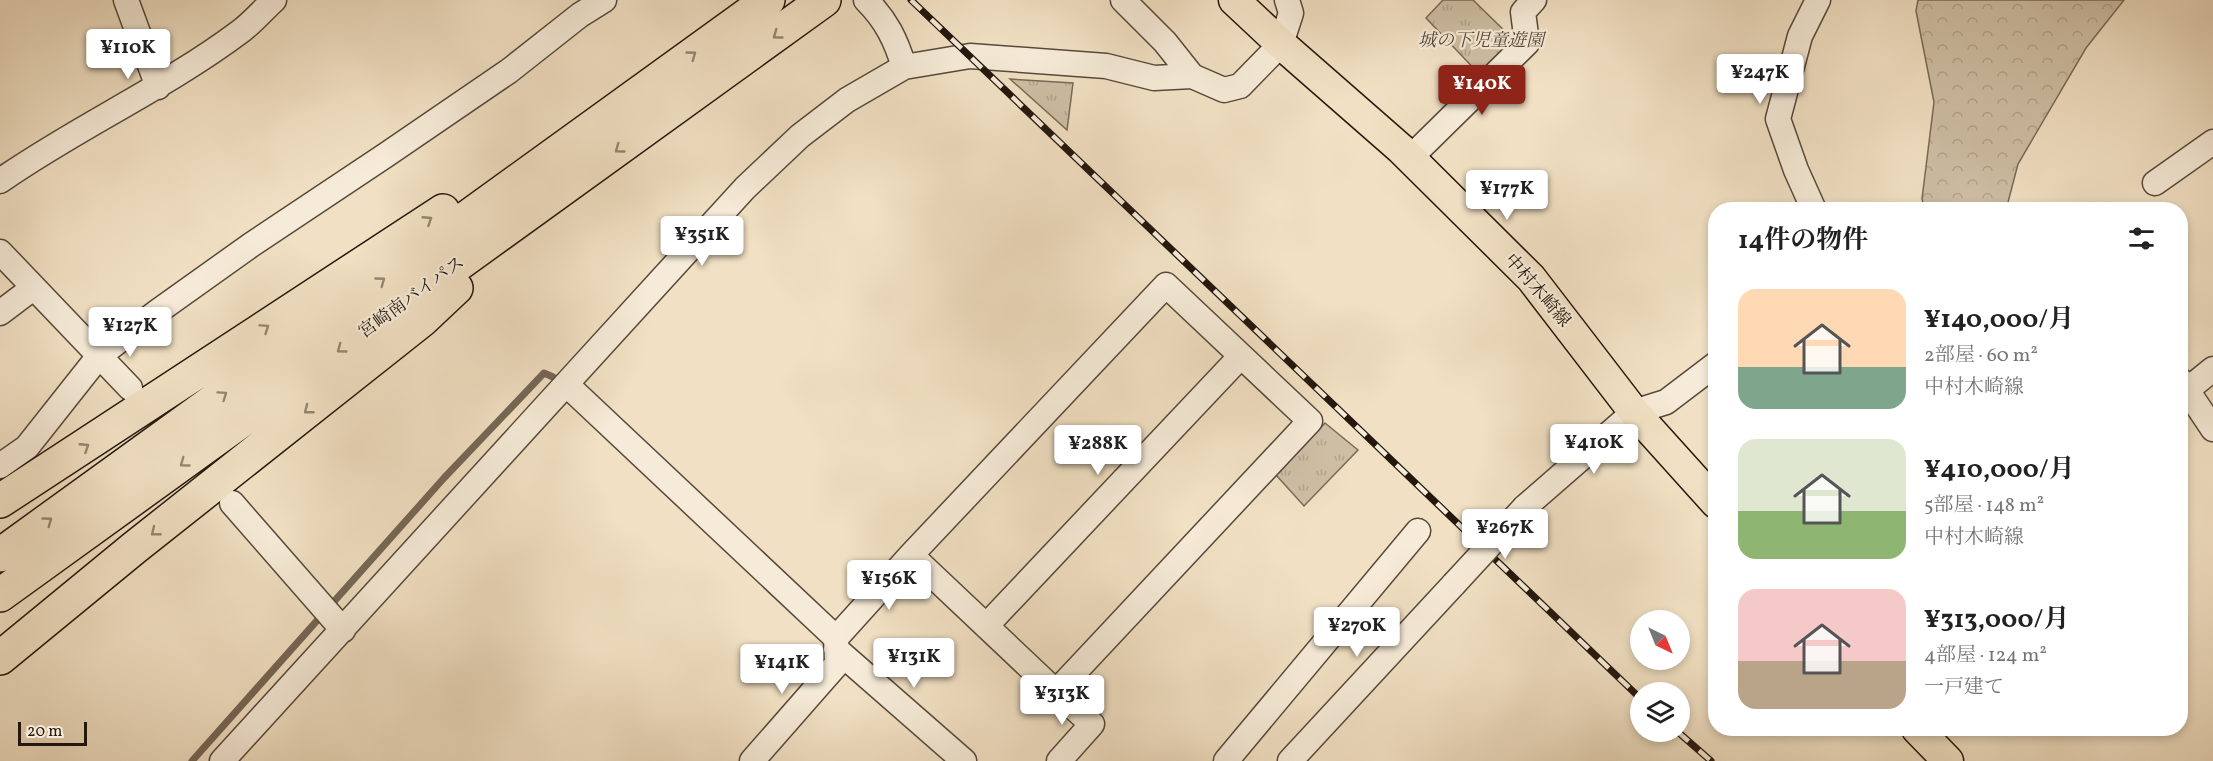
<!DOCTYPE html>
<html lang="ja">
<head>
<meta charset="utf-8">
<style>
	:root { --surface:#fff; --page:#f2f2f2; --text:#222; --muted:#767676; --accent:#8f2418 }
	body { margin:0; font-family:Vollkorn,"Noto Serif JP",serif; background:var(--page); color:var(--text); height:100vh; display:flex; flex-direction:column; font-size:22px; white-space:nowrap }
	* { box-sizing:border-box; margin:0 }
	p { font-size:20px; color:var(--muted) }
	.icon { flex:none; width:33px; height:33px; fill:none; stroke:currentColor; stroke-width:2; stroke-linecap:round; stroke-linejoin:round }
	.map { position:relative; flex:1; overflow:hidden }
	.side { position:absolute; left:1708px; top:202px; width:480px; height:534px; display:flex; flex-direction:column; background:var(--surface); border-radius:24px; box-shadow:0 3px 9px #0003 }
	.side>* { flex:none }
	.needle { width:39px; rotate:137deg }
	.controls { position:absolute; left:1630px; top:610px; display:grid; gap:12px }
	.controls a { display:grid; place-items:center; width:60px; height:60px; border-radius:50%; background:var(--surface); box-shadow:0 3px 9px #0003; font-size:30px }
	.scale { position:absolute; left:18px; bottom:15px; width:69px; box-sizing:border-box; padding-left:6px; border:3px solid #24170d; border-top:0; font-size:16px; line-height:21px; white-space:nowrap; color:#24170d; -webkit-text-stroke:4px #f6ebd8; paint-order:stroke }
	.price { position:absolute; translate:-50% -51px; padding:0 14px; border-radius:6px; background:#fff; color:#222; font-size:20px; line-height:39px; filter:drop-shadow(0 2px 3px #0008) }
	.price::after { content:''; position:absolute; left:50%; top:36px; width:18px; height:14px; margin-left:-9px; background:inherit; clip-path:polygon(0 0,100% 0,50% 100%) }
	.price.on { background:var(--accent); color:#fff }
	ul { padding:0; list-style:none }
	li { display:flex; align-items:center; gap:18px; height:150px; padding:0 30px }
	li span { display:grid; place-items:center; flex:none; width:168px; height:120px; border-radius:18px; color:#555 }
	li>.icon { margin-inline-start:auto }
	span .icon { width:72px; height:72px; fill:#fffc; stroke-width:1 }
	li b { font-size:26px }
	h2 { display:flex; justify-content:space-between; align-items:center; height:72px; padding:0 30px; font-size:26px }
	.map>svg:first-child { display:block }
</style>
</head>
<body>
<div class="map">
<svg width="2213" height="761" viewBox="0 0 2213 761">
	<defs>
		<pattern id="grass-tufts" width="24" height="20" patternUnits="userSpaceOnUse" patternTransform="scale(1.5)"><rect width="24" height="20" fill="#cebea4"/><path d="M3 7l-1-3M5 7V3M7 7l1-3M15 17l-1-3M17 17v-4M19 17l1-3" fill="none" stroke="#b1a38c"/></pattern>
		<pattern id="forest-crowns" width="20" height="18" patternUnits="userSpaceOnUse" patternTransform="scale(1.5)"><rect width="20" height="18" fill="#cebea4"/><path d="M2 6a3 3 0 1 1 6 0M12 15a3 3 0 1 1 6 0" fill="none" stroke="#b1a38c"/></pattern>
	</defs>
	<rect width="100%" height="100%" fill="#f1e0c3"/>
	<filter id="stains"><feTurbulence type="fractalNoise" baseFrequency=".00333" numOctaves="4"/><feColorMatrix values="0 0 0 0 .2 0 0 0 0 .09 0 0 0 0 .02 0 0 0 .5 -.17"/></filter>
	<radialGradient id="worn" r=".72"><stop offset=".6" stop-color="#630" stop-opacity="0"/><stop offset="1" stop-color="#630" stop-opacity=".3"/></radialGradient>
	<!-- grass -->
	<path fill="url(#grass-tufts)" stroke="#796a58" stroke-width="1.5" d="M 1443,0 L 1473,0 L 1516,42 L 1481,76 L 1426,18 Z
		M 1010,79 L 1073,83 L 1067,130 Z
		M 1325,423 L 1358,450 L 1304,506 L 1276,475 Z"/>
	<!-- forest -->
	<path fill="url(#forest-crowns)" stroke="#796a58" stroke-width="1.5" d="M 1918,0 L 2124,0 L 2086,48 L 2018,164 L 2006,210 L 1925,210 L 1922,199 L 1934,102 L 1916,11 Z"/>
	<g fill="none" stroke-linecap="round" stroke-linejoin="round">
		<!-- stream -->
		<path stroke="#756755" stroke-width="7" d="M 192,761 L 444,478 L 544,373 L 553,377"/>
		<!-- minor casing -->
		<g stroke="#57493a" stroke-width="27">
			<path id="minor" d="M 126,0 L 158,87
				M 866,0 C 886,20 896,40 904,67
				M 1123,0 L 1165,42 L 1192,76
				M 1409,159 L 1527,43 L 1523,12 L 1534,0
				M 0,181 C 77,127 165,88 241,31 C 253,22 263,10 274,0
				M 2155,183 L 2213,142
				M 1814,210 L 1796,170 L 1778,119 L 1800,36 L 1818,0
				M 0,252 L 130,388
				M 1166,285 L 1310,421 L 1056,692 L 911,555 Z
				M 0,313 L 33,288
				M 2181,381 L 2213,429
				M 566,384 L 836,638 L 837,664 L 752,761
				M 2187,390 L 2213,369
				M 0,466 L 27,447 L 99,356 L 157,312 L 251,245 L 386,155 L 509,71 L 580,15 L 604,0
				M 232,503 L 343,630
				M 1525,507 L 1634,412 L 1666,402 L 1716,364
				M 986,626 L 1241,356
				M 836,638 L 911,555
				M 836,649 L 964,761
				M 1056,692 L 1092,724 L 1059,761
				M 222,761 L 745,188 L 800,136 L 847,100 L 904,67 L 970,56 L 1106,66 L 1154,78 L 1192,76 L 1224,90 L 1240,86 L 1281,44 L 1291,13 L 1287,0
				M 1226,761 L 1418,531
				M 1290,761 L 1454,584"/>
		</g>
		<!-- major casing -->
		<g stroke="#24170d" stroke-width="33">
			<path id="major" d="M 1234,0 L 1281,44 L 1401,149 L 1531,278 L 1634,412 L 1716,503
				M 1917,729 L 1948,761"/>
		</g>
		<!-- highway casing -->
		<g stroke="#24170d" stroke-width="36">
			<path id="highway" d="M 0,501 L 443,211
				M 0,555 L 768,0
				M 0,595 L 824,0
				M 0,658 L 134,548 L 422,320 L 456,288"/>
		</g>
		<!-- minor -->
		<use href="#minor" stroke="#f6ebd8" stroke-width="24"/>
		<!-- major -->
		<use href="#major" stroke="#f1e0c3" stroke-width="30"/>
		<!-- highway -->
		<use href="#highway" stroke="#f1e0c3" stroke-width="33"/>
		<!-- rail casing -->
		<g stroke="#24170d" stroke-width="7">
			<path id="rail" d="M 911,0 L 1641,699
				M 1678,732 L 1711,761"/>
		</g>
		<!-- rail -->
		<use href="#rail" stroke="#f6ebd8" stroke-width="4.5" stroke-dasharray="14" stroke-linecap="butt"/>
		<!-- minor-bridge casing -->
		<g stroke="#57493a" stroke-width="27" stroke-linecap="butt">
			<path id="minor-bridge" d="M 1454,584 L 1525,507"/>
		</g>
		<!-- minor-bridge -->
		<use href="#minor-bridge" stroke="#f6ebd8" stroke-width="24"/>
	</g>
	<!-- one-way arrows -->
	<defs><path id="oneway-chevron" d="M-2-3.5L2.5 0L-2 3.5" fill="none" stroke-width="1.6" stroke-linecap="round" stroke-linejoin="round" transform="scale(1.5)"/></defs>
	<g stroke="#958671">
		<use href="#oneway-chevron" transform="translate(777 35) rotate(144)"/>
		<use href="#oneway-chevron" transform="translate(692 55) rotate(-36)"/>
		<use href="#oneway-chevron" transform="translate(619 149) rotate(144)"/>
		<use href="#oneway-chevron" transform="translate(428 220) rotate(-33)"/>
		<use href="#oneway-chevron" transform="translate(381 281) rotate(-36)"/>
		<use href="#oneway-chevron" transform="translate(265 328) rotate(-34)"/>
		<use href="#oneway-chevron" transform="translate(341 349) rotate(144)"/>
		<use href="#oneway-chevron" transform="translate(223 395) rotate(-35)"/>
		<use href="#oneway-chevron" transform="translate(308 410) rotate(142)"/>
		<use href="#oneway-chevron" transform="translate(85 447) rotate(-33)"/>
		<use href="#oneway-chevron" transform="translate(184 463) rotate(144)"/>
		<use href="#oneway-chevron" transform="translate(48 521) rotate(-36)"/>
		<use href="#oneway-chevron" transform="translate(155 532) rotate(141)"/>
	</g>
	<g text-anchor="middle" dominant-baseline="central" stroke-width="4.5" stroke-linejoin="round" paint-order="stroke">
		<!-- park labels -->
		<g font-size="18" font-style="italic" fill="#57493a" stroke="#f6ebd8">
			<text x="1481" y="41">城の下児童遊園</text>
		</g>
		<!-- street labels -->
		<g font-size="18" fill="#24170d" stroke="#f6ebd8">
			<text transform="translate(1537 291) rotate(49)">中村木崎線</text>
			<text transform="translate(412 298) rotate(-36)">宮崎南バイパス</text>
		</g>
	</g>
	<rect width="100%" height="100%" filter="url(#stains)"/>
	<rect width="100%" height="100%" fill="url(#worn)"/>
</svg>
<div class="controls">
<a><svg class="needle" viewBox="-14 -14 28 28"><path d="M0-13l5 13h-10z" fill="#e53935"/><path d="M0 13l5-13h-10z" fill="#767676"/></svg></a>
<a><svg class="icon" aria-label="layers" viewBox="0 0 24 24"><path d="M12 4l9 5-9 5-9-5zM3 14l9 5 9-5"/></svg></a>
</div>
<div class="scale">20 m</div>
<b class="price" style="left:128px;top:80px">¥110K</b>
<b class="price" style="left:1760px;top:105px">¥247K</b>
<b class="price on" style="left:1482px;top:116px">¥140K</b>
<b class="price" style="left:1507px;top:221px">¥177K</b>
<b class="price" style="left:702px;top:267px">¥351K</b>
<b class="price" style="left:130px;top:358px">¥127K</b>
<b class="price" style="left:1594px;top:475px">¥410K</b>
<b class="price" style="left:1098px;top:476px">¥288K</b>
<b class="price" style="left:1505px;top:560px">¥267K</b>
<b class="price" style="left:889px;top:611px">¥156K</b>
<b class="price" style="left:1357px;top:658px">¥270K</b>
<b class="price" style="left:914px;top:689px">¥131K</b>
<b class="price" style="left:782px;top:695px">¥141K</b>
<b class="price" style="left:1062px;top:726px">¥313K</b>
<section class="side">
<h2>14件の物件<svg class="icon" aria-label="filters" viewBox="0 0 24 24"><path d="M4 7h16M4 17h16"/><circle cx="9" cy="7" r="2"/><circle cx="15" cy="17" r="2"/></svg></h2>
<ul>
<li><span style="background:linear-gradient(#ffd9b3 65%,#7fa58c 0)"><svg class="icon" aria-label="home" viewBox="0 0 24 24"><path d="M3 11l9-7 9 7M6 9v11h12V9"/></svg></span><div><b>¥140,000/月</b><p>2部屋 · 60 m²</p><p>中村木崎線</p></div></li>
<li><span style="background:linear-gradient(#dfe7d0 60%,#8fb573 0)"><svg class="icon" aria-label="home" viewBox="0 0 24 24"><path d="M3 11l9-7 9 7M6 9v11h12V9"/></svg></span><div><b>¥410,000/月</b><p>5部屋 · 148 m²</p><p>中村木崎線</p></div></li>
<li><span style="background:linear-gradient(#f6c9c9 60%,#b9a48a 0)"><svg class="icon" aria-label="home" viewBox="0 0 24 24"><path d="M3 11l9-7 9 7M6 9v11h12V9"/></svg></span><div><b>¥313,000/月</b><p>4部屋 · 124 m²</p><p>一戸建て</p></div></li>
</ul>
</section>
</div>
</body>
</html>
